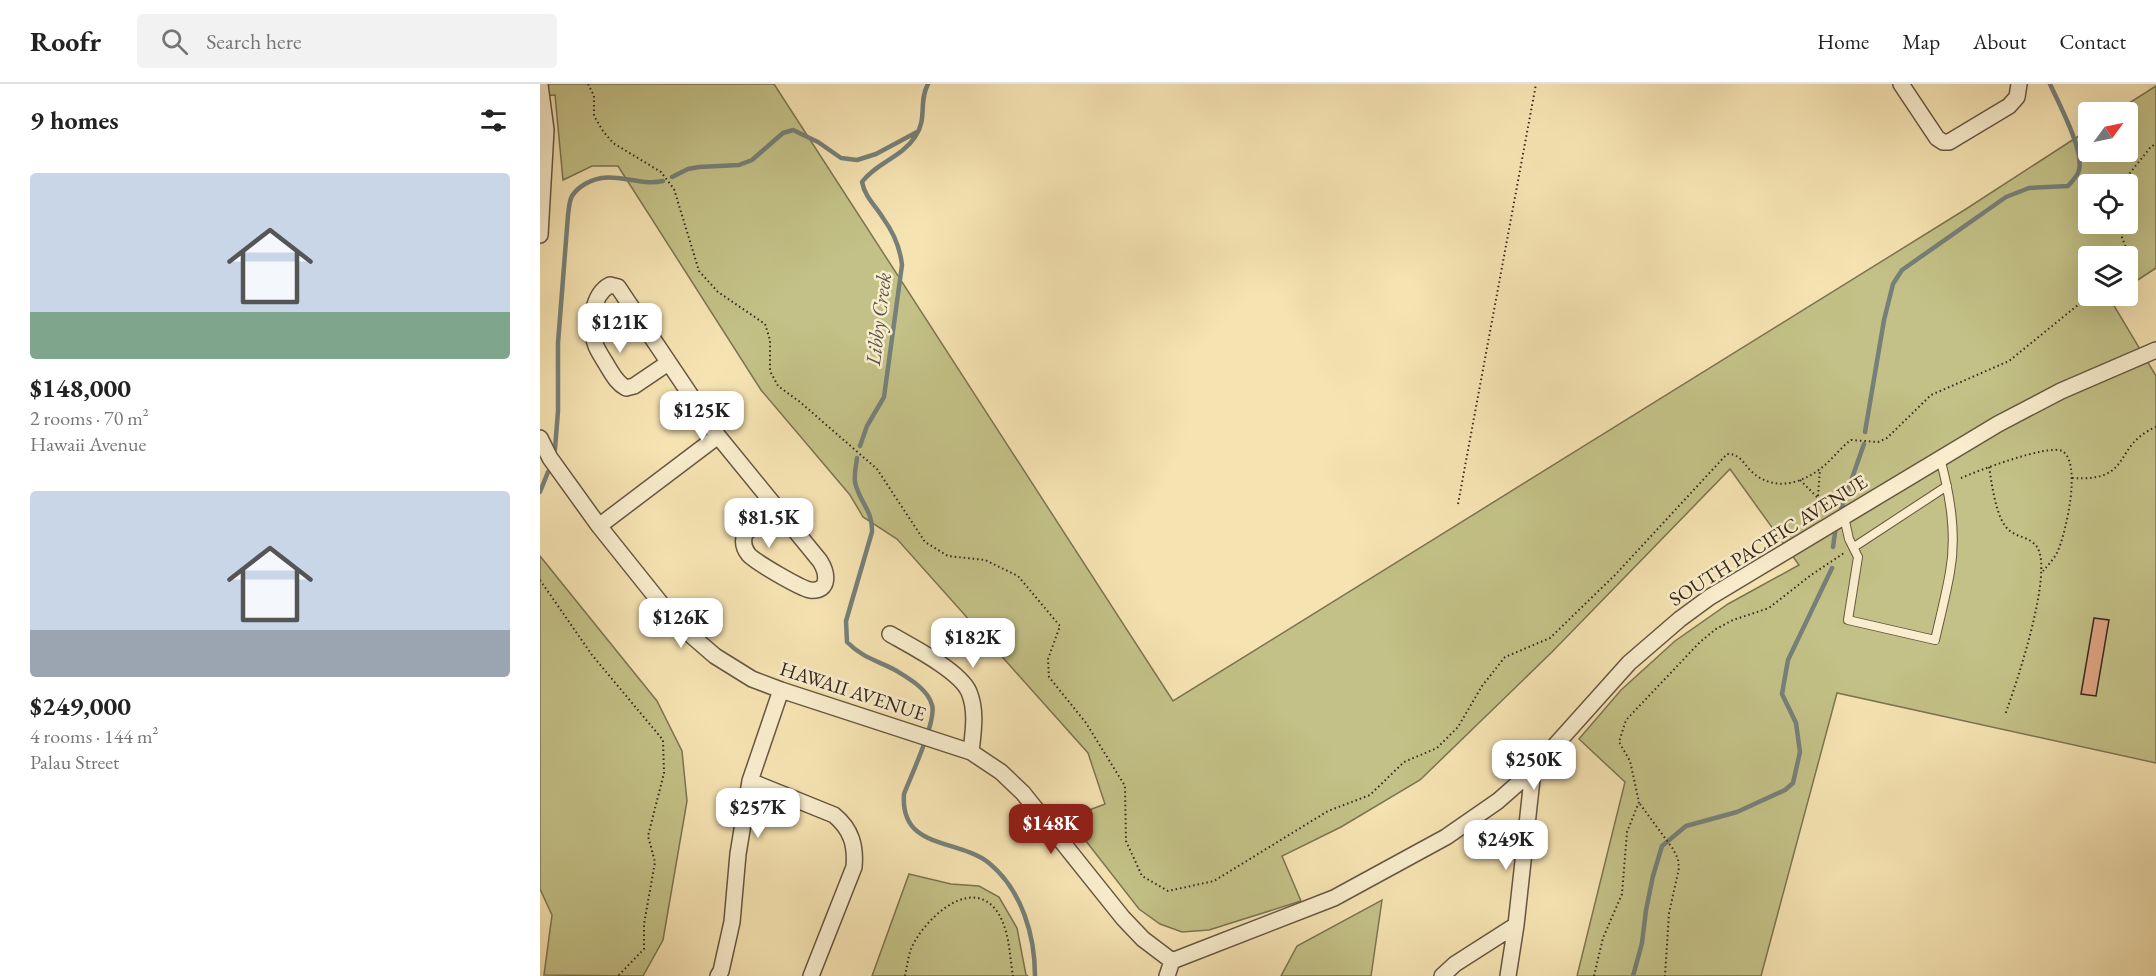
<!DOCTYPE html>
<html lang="en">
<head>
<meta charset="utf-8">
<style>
	:root { --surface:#fff; --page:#f2f2f2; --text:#222; --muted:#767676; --line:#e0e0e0; --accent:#8f2418 }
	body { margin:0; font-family:"EB Garamond",serif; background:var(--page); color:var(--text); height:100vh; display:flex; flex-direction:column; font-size:22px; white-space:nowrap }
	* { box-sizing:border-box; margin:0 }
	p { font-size:20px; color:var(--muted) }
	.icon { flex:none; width:33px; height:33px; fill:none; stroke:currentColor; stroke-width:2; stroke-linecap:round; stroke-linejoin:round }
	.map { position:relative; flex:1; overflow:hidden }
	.side { display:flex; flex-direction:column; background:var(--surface); width:540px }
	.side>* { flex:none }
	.needle { width:39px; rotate:57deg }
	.controls { position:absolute; left:1538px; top:18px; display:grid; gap:12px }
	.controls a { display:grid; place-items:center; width:60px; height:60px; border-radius:6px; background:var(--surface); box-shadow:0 6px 24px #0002; font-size:30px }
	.price { position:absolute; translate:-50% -51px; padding:0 14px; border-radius:12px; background:#fff; color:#222; font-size:20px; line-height:39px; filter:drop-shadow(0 2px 3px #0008) }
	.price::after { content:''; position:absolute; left:50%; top:36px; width:18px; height:14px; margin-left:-9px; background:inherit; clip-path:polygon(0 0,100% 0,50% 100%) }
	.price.current { background:var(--accent); color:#fff }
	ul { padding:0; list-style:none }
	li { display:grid; align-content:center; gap:12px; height:318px; padding:0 30px }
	li span { display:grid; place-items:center; height:186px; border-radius:6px; color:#555 }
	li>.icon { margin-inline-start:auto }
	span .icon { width:108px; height:108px; fill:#fffc; stroke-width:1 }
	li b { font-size:26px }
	h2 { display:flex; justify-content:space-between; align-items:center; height:72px; padding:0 30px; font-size:26px }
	header { display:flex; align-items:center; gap:36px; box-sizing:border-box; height:84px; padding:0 30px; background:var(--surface); border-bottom:2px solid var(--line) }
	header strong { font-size:28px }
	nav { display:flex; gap:33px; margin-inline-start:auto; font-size:21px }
	.search { width:420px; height:54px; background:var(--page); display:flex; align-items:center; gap:15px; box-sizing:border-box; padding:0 21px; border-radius:6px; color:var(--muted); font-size:22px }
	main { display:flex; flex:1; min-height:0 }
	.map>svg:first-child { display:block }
</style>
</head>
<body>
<header>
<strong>Roofr</strong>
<div class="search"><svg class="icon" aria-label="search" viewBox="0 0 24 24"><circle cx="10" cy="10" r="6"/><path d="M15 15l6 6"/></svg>Search here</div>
<nav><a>Home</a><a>Map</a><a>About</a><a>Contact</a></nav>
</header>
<main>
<section class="side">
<h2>9 homes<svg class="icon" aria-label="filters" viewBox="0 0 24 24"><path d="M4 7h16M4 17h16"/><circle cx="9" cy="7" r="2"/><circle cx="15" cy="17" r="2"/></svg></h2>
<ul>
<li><span style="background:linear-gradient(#c9d6e8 75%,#7fa58c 0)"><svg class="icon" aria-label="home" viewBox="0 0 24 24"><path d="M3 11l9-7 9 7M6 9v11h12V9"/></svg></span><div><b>$148,000</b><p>2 rooms · 70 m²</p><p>Hawaii Avenue</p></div></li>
<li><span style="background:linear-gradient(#c9d6e8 75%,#9aa5b1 0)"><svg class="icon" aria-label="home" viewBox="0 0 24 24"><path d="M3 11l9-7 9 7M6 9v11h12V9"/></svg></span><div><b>$249,000</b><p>4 rooms · 144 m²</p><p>Palau Street</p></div></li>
</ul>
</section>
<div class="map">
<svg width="1616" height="892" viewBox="0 0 1616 892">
	<rect width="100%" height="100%" fill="#f6e3b2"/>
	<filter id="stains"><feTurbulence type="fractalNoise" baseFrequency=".00333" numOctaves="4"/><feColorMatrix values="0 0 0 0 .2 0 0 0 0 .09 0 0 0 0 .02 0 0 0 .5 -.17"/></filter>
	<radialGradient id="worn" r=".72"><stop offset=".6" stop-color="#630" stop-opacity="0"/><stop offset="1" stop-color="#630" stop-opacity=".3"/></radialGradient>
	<!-- green -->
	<path fill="#c3c187" stroke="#7c7452" stroke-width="1.5" fill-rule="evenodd" d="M 0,0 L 234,0 L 633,617 L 1426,125 L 1548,46 L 1548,68 L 1587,68 L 1587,28 L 1575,28 L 1616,2 L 1616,184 L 1587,203 L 1587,172 L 1548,172 L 1548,212 L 1574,212 L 1570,215 L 1616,292 L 1616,679 L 1297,609 L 1221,892 L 1037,892 L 1085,698 L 1039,655 L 1081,606 L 1135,557 L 1188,520 L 1259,481 L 1190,385 L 1012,568 L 880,696 L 801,743 L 742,772 L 761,817 L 669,846 L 642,848 L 620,840 L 599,825 L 528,734 L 565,720 L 548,669 L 357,455 L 323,433 L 310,411 L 221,306 L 78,82 L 52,82 L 23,96 L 15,11 L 0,12 ZM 1548,100 L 1587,100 L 1587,140 L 1548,140 Z
		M 0,472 L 117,617 L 142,667 L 147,717 L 123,856 L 103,892 L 4,891 L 12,831 L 0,805 Z
		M 369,790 L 411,800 L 439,802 L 459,813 L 477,844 L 486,891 L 488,892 L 332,892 Z
		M 842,816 L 831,892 L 741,892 L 757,862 Z"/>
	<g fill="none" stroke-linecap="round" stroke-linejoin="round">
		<!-- stream -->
		<path stroke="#768079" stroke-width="4.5" d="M 132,93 L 148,85 L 159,83 L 199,81 L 212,76 L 243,49 L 253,46 L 278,58 L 301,74 L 317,76 L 336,70 L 377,48
			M 1325,348 L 1344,236 L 1353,200 L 1362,186 L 1466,113 L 1489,104 L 1528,102 C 1532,97 1538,92 1539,86 C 1544,66 1519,20 1510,0
			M 320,362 L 327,342 L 344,313 L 362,181 C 360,163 354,149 343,134 C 335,121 325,113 322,98 C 336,79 362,73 375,53 C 388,34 378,19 388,0
			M 15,365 L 18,327 L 18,259 L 28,131 C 29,125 29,117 32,112 C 35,107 40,103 45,100 C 71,84 96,103 123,97
			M 317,374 C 316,382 314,390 315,398 C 319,418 333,426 332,448 L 306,537 L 307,558 C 323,574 336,576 355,586 C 368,594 388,605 392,621 C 397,636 371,692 364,710 C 360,766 417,754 449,779 C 482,806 495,852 495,892
			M 0,408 L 8,388
			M 1299,431 L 1324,360
			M 1293,463 L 1296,442
			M 1093,892 L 1102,859 L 1106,826 L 1113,792 L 1122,762 L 1146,742 L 1197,728 L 1245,706 L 1253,699 L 1260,668 L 1256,639 L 1242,610 L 1248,576 L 1292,484"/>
	</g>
	<!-- building -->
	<path fill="#e0a583" stroke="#36271c" stroke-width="1.5" d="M 1554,534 L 1569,536 L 1556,612 L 1541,610 Z"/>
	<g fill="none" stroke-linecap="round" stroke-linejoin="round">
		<!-- service casing -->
		<g stroke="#665642" stroke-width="10">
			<path id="service" d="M 1304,433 L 1309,455 L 1318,473 L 1308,536 L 1395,556 C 1400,534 1406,511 1410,488 C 1417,450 1410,411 1400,374
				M 1314,463 L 1407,402"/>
		</g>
		<!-- minor casing -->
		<g stroke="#665642" stroke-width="18">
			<path id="minor" d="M 1361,0 L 1397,54 L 1403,58 L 1409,58 L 1469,22 L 1477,13 L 1479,0
				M 0,1 L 6,46 L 0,151
				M 128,279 L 94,302 L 86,304 C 77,299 73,291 68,283 C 64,276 59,269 56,262 C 49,243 51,211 70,201 L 78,203 L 178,352 L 280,477 C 287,488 291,508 270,506 C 260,504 217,479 209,471 C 204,465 202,458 205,450 L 235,422
				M 0,354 L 10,374 L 59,442 L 127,527 L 153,553 L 175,572 L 212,595 L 241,606 L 431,668 L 461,688 L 483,709 L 583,834 L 603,855 L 632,877
				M 59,442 L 178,352
				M 350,550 C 371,562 420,587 429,608 C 437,627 433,649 431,668
				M 210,697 L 294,731 C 311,745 316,761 314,783 L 271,892
				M 178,892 L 181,887 L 192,838 L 198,770 L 210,697 L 241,606
				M 627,892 L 632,877 L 794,814 L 906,753 L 958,717 L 993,686 L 1089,579 L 1140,535 L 1170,513 L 1458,340 L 1521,307 L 1616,266
				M 902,892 L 915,880 L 976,841
				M 968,892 L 976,841 L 993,686"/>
		</g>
		<!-- path -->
		<path stroke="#36271c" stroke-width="2" stroke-dasharray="1.5 3" stroke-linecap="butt" d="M 48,0 L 54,12 L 54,32 L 63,47 L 73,59 L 121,88 L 134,105 L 159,187 L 178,208 L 225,240 L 230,256 L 230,287 L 238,302 L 260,318 L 337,385 L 385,458 L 408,472 L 445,476 L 478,492 L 520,542 L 508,575 L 509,593 L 546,639 L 585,702 L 586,757 L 602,792 L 628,807 L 674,797 L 788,727 L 830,711 L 864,678 L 897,664 L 918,643 L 942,602 L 965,573 L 1010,554 L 1075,491 L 1187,370 C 1198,369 1203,378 1209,385 C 1230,407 1257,402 1280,385 C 1292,376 1300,364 1311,356 L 1338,358 L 1347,354 L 1391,311 L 1469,277 L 1549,212
			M 1581,100 L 1610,64 L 1616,59
			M 1577,140 L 1589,172 L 1587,175
			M 1449,383 C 1452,400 1456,437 1470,447 C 1479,454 1490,453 1497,463 C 1514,488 1476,601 1465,631
			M 1421,394 C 1437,387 1508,360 1522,367 C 1542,378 1526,447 1519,464 C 1516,473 1509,480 1503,487
			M 1532,394 C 1595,398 1571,362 1616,343
			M 1260,396 L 1278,414 L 1285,426
			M 1278,412 L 1280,385
			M 918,420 L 996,0
			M 0,496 L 52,571 L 123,656 L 124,689 L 108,752 L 115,778 L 104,840 L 104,865 L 78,892
			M 1100,720 L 1133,765 L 1138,775 L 1139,784 L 1129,829 L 1125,892
			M 365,892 C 367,883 368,873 371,865 C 382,838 429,791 456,826 C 470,845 469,870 473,892
			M 1054,892 L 1063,854 L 1082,810 L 1087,748 L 1099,718 L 1090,677 L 1079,658 L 1086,636 L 1160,558 L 1176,545 L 1193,536 L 1229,524 L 1271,491 L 1304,469"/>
		<!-- service -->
		<use href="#service" stroke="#f9edcd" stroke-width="8"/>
		<!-- minor -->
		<use href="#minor" stroke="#f9edcd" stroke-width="15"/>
	</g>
	<g text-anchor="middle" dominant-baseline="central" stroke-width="5" stroke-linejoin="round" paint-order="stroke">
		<!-- street labels -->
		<g font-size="20" fill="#36271c" stroke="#f9edcd">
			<text transform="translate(1228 456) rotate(-32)">SOUTH PACIFIC AVENUE</text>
			<text transform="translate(313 607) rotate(18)">HAWAII AVENUE</text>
		</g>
		<!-- water labels -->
		<g font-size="21" font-style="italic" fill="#56544a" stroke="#f9edcd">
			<text transform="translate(338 235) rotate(-83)">Libby Creek</text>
		</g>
	</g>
	<rect width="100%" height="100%" filter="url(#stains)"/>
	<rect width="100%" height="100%" fill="url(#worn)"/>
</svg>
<div class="controls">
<a><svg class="needle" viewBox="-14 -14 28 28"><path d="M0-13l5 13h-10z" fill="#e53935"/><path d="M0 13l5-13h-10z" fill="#767676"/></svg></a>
<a><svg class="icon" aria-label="locate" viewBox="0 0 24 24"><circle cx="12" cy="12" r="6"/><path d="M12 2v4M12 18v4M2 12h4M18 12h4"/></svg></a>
<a><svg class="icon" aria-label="layers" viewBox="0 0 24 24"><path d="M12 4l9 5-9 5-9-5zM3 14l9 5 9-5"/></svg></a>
</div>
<b class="price" style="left:80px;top:270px">$121K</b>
<b class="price" style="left:162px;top:358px">$125K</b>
<b class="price" style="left:229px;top:465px">$81.5K</b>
<b class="price" style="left:141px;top:565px">$126K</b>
<b class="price" style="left:433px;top:585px">$182K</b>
<b class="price" style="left:994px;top:707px">$250K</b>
<b class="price" style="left:218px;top:755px">$257K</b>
<b class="price current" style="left:511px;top:771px">$148K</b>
<b class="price" style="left:966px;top:787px">$249K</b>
</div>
</main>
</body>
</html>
